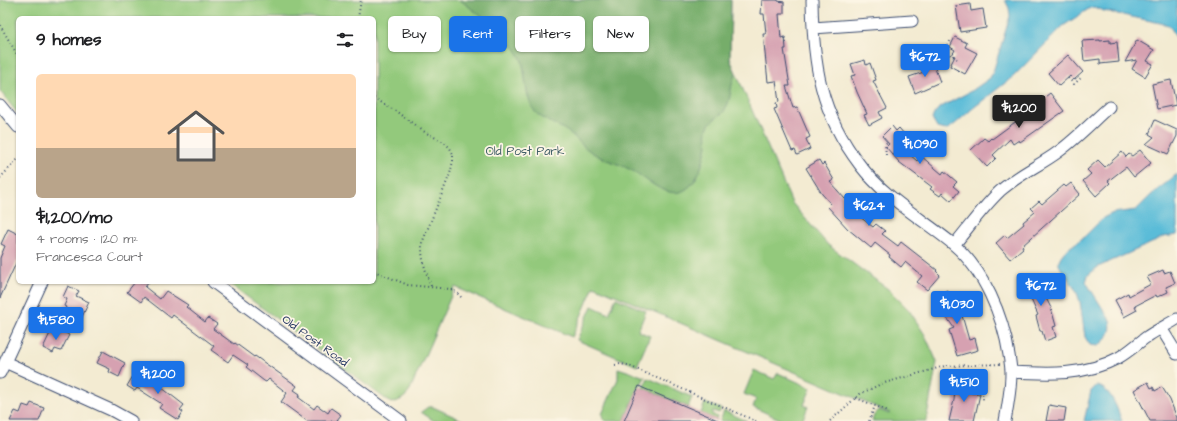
<!DOCTYPE html>
<html lang="en">
<head>
<meta charset="utf-8">
<style>
	:root { --surface:#fff; --page:#f2f2f2; --text:#202124; --muted:#757577; --accent:#1a73e8 }
	body { margin:0; font-family:"Architects Daughter",sans-serif; background:var(--page); color:var(--text); height:100vh; display:flex; flex-direction:column; font-size:15px; white-space:nowrap }
	* { box-sizing:border-box; margin:0 }
	p { font-size:13px; color:var(--muted) }
	.icon { flex:none; width:22px; height:22px; fill:none; stroke:currentColor; stroke-width:2; stroke-linecap:round; stroke-linejoin:round }
	.map { position:relative; flex:1; overflow:hidden }
	.panel { position:absolute; left:16px; top:16px; width:360px; height:268px; display:flex; flex-direction:column; background:var(--surface); border-radius:6px; box-shadow:0 1px 3px #0004 }
	.panel>* { flex:none }
	.banner { position:absolute; left:388px; top:16px; width:380px; height:36px; display:flex; gap:8px }
	.price { position:absolute; translate:-50% -34px; padding:0 9px; border-radius:4px; background:var(--accent); color:#fff; font-size:13px; line-height:26px; filter:drop-shadow(0 1px 2px #0008) }
	.price::after { content:''; position:absolute; left:50%; top:24px; width:12px; height:9px; margin-left:-6px; background:inherit; clip-path:polygon(0 0,100% 0,50% 100%) }
	.price.selected { background:#222; color:#fff }
	ul { padding:0; list-style:none }
	li { display:grid; align-content:center; gap:8px; height:212px; padding:0 20px }
	li span { display:grid; place-items:center; height:124px; border-radius:6px; color:#555 }
	li>.icon { margin-inline-start:auto }
	span .icon { width:72px; height:72px; fill:#fffc; stroke-width:1 }
	li b { font-size:17px }
	h2 { display:flex; justify-content:space-between; align-items:center; height:48px; padding:0 20px; font-size:17px }
	.tag { padding:0 14px; border-radius:6px; background:var(--surface); box-shadow:0 1px 3px #0004; font-size:14px; line-height:36px }
	.tag.selected { background:var(--accent); color:#fff }
	.map>svg:first-child { display:block }
</style>
</head>
<body>
<div class="map">
<svg width="1177" height="421" viewBox="0 0 1177 421">
	<rect width="100%" height="100%" fill="#fcf5e5"/>
	<filter id="ink" filterUnits="userSpaceOnUse"><feTurbulence type="fractalNoise" baseFrequency=".025" numOctaves="2"/><feDisplacementMap in="SourceGraphic" scale="8" xChannelSelector="R" yChannelSelector="G"/><feConvolveMatrix kernelMatrix="1 2 1 2 8 2 1 2 1" color-interpolation-filters="sRGB"/></filter>
	<filter id="wash" filterUnits="userSpaceOnUse"><feTurbulence type="fractalNoise" baseFrequency=".012" numOctaves="4" result="noise"/><feDisplacementMap in="SourceGraphic" scale="16" xChannelSelector="R" yChannelSelector="G"/><feGaussianBlur stdDeviation="0.9" result="paint"/><feColorMatrix in="noise" values="0 0 0 0 0 0 0 0 0 0 0 0 0 0 0 0 0 1.4 0 .05"/><feComposite in="paint" operator="in"/></filter>
	<g filter="url(#wash)">
		<rect width="100%" height="100%" fill="#f3ebd2"/>
		<!-- green -->
		<path fill="#93c97b" stroke="#577c6c" d="M 0,0 L 731,0 L 730,59 L 792,203 L 828,245 L 888,289 L 909,310 L 925,335 L 937,362 L 926,421 L 872,421 L 874,415 L 879,410 L 889,414 L 890,413 L 594,286 L 572,337 L 455,287 L 409,392 C 404,399 399,401 391,403 L 227,282 L 374,282 L 374,18 L 18,18 L 18,114 L 0,91 Z
			M 616,298 L 646,311 L 638,331 L 650,336 L 637,366 L 577,340 L 592,306 L 609,314 Z
			M 618,368 L 645,377 L 640,386 L 639,386 L 624,421 L 606,421 L 603,418 L 602,414 L 618,379 Z
			M 754,370 L 774,379 L 778,373 L 811,388 L 804,405 L 808,407 L 802,421 L 784,421 L 753,407 L 756,399 L 744,394 Z
			M 648,378 L 692,397 L 688,407 L 643,388 Z
			M 705,403 L 721,409 L 719,413 L 713,411 L 712,414 L 717,417 L 716,420 L 701,413 Z
			M 428,407 L 433,407 L 464,421 L 434,421 L 421,412 Z
			M 724,411 L 747,421 L 720,421 Z"/>
		<!-- forest -->
		<path fill="#76ad6b" stroke="#486e64" d="M 460,0 L 731,0 L 730,59 L 736,73 C 730,83 732,97 726,108 C 722,117 709,119 707,130 C 706,134 707,140 707,145 C 704,158 700,177 690,186 C 671,205 647,178 631,170 C 616,162 601,160 587,149 C 580,144 575,136 567,131 C 559,126 542,119 536,113 C 525,101 526,76 522,61 C 515,40 477,13 460,0 Z"/>
		<!-- water -->
		<path fill="#5abcd8" stroke="#3a769b" d="M 1005,0 L 1177,0 L 1177,39 L 1170,26 L 1165,24 L 1104,11 L 1095,7 L 1090,8 L 1063,26 L 1014,76 L 972,109 L 955,124 L 946,130 L 937,128 L 932,119 L 934,114 L 939,108 L 973,90 L 990,78 L 993,72 L 1010,16 L 1009,8 Z
			M 1177,174 L 1177,235 L 1163,237 L 1156,241 L 1098,267 L 1088,275 L 1086,282 L 1110,320 C 1113,332 1107,339 1098,346 L 1090,345 L 1085,337 L 1080,302 L 1077,293 L 1074,287 L 1063,272 L 1059,265 L 1059,260 L 1061,256 L 1065,251 L 1084,237 L 1103,218 L 1113,213 L 1136,210 L 1150,196 Z
			M 1096,386 C 1111,387 1117,409 1122,421 L 1084,421 L 1091,391 Z"/>
		<g id="blocks">
			<!-- building -->
			<path fill="#d6a1b1" d="M 762,0 L 778,0 L 778,1 L 784,2 L 784,14 L 779,14 L 781,38 L 785,37 L 786,49 L 784,49 L 790,86 L 786,86 L 793,108 L 797,107 L 810,137 L 806,139 L 810,149 L 797,155 L 795,150 L 792,151 L 774,109 L 777,108 L 776,103 L 779,102 L 776,81 L 768,82 L 763,34 L 766,34 L 764,14 L 761,14 Z
				M 970,4 L 971,11 L 983,9 L 986,28 L 960,32 L 956,6 Z
				M 955,37 L 967,43 L 965,47 L 977,53 L 965,74 L 950,66 L 955,56 L 952,55 L 955,50 L 950,47 Z
				M 1100,40 L 1100,41 L 1110,40 L 1110,43 L 1117,42 L 1119,62 L 1100,64 L 1100,59 L 1084,61 L 1082,41 Z
				M 1137,40 L 1154,50 L 1147,61 L 1153,64 L 1145,77 L 1132,69 L 1137,60 L 1125,62 Z
				M 1068,55 L 1083,72 L 1074,80 L 1070,76 L 1059,86 L 1048,73 Z
				M 865,60 L 866,65 L 870,63 L 876,80 L 873,81 L 887,108 L 879,112 L 882,118 L 869,125 L 864,115 L 867,114 L 857,92 L 851,76 L 855,75 L 851,64 Z
				M 933,63 L 940,82 L 915,93 L 909,77 L 924,72 L 922,66 Z
				M 1171,80 L 1176,105 L 1157,109 L 1152,84 Z
				M 1050,93 L 1064,111 L 1020,142 L 1019,140 L 1013,144 L 1010,139 L 993,155 L 996,158 L 987,167 L 971,150 L 984,138 L 988,141 L 991,138 L 992,139 L 1033,109 L 1031,108 Z
				M 1155,120 L 1177,130 L 1177,136 L 1168,154 L 1146,144 L 1154,137 L 1149,134 Z
				M 892,126 L 896,131 L 899,128 L 910,141 L 902,148 L 917,161 L 921,156 L 942,174 L 944,171 L 957,182 L 953,186 L 959,191 L 951,201 L 942,193 L 940,196 L 930,189 L 932,187 L 899,162 L 886,147 L 889,144 L 882,136 Z
				M 1140,150 L 1151,163 L 1134,177 L 1126,167 L 1108,181 L 1110,183 L 1096,196 L 1083,181 L 1091,174 L 1087,170 L 1098,160 L 1105,167 L 1122,152 L 1126,157 L 1129,154 L 1132,156 Z
				M 819,160 L 822,165 L 824,163 L 834,180 L 830,182 L 845,199 L 849,196 L 857,205 L 851,210 L 873,227 L 876,224 L 885,231 L 882,234 L 898,246 L 901,242 L 937,270 L 936,271 L 940,275 L 927,290 L 917,282 L 922,276 L 905,262 L 901,267 L 889,257 L 890,255 L 875,243 L 871,248 L 848,229 L 828,207 L 831,204 L 822,194 L 806,168 Z
				M 1071,183 L 1080,194 L 1022,246 L 1023,248 L 1010,259 L 996,243 L 1005,235 L 1007,238 L 1024,224 L 1023,222 L 1035,212 L 1031,208 L 1039,201 L 1042,204 L 1064,185 L 1066,187 Z
				M 8,229 L 18,234 L 18,259 L 0,298 L 0,258 L 5,246 L 1,244 Z
				M 1163,270 L 1164,273 L 1170,271 L 1175,283 L 1166,287 L 1168,292 L 1157,297 L 1156,295 L 1135,306 L 1137,310 L 1124,317 L 1115,300 L 1128,293 L 1129,296 L 1151,284 L 1147,277 Z
				M 1041,277 L 1048,292 L 1044,294 L 1051,308 L 1056,326 L 1053,327 L 1056,337 L 1045,341 L 1042,331 L 1040,331 L 1036,316 L 1038,315 L 1029,295 L 1026,297 L 1021,286 Z
				M 135,282 L 149,282 L 145,287 L 160,299 L 166,291 L 188,305 L 186,307 L 205,322 L 208,318 L 217,324 L 213,329 L 234,344 L 235,343 L 254,357 L 255,356 L 297,386 L 294,390 L 300,394 L 298,397 L 314,409 L 317,405 L 328,413 L 331,408 L 341,415 L 337,420 L 339,421 L 307,421 L 281,402 L 287,393 L 269,379 L 266,382 L 264,381 L 246,367 L 248,365 L 233,355 L 228,362 L 211,350 L 214,346 L 173,315 L 171,318 L 144,297 L 141,302 L 127,292 Z
				M 68,286 L 79,291 L 76,296 L 89,302 L 81,319 L 64,312 L 66,307 L 64,306 L 67,299 L 63,297 Z
				M 947,290 L 962,311 L 961,312 L 969,340 L 975,338 L 978,350 L 957,356 L 949,330 L 954,328 L 939,306 L 942,304 L 937,296 Z
				M 53,327 L 69,335 L 61,351 L 55,349 L 53,353 L 43,348 Z
				M 103,351 L 125,363 L 119,377 L 109,372 L 110,369 L 97,363 Z
				M 140,374 L 157,384 L 184,405 L 180,410 L 183,412 L 178,420 L 159,408 L 162,404 L 137,388 L 135,391 L 127,386 L 133,376 L 137,379 Z
				M 956,380 L 973,383 L 971,393 L 980,394 L 974,421 L 949,421 L 954,400 Z
				M 1148,382 L 1151,388 L 1153,387 L 1155,391 L 1162,387 L 1170,400 L 1177,418 L 1177,421 L 1150,421 L 1134,390 Z
				M 639,386 L 643,388 L 720,421 L 624,421 Z
				M 31,403 L 44,408 L 39,421 L 10,421 L 15,411 L 20,413 L 23,405 L 29,407 Z
				M 1049,405 L 1066,408 L 1064,421 L 1046,421 Z"/>
		</g>
	</g>
	<g filter="url(#ink)">
		<use href="#blocks" fill-opacity="0" stroke="#3b4b6f" stroke-width="1"/>
		<g fill="none" stroke-linecap="round" stroke-linejoin="round">
			<!-- minor casing -->
			<g stroke="#3b4b6f" stroke-width="13">
				<path id="minor" d="M 812,0 C 813,64 820,113 860,165 C 885,198 921,218 953,244 C 984,270 1003,316 1009,355 C 1010,361 1011,367 1011,373 C 1011,389 1008,405 1005,421
					M 813,28 L 912,21
					M 0,105 L 18,127
					M 954,245 C 969,227 983,207 1000,191 C 1019,174 1039,166 1058,152 C 1076,139 1092,122 1109,107
					M 213,282 L 401,421
					M 1161,328 L 1177,354
					M 5,362 L 111,410 L 131,421
					M 1011,372 C 1048,374 1085,376 1118,358 C 1129,352 1138,343 1148,336 C 1157,330 1167,325 1177,319
					M 0,373 L 42,282"/>
			</g>
			<!-- path -->
			<path stroke="#3b4b6f" stroke-width="2" stroke-dasharray="1 3" stroke-linecap="butt" d="M 358,18 L 361,0
				M 0,25 L 18,56
				M 780,35 L 785,35 L 786,43
				M 950,41 L 946,52 L 957,59
				M 1068,78 L 1074,84 L 1081,78
				M 374,98 L 397,112 L 423,131 L 445,143 L 450,148 L 453,154 L 453,161 L 450,174 L 422,243 C 421,259 426,272 431,286
				M 886,155 L 885,145 L 887,142
				M 0,178 L 18,159
				M 374,271 L 408,285 L 451,289 L 456,292 L 462,298
				M 615,365 L 620,364 L 627,365 L 756,421
				M 972,390 L 983,394 L 983,402
				M 856,398 L 888,411
				M 830,421 L 860,394 L 881,384 L 945,366 L 1000,364
				M 869,421 L 875,406"/>
			<!-- minor -->
			<use href="#minor" stroke="#fff" stroke-width="11"/>
		</g>
	</g>
	<g text-anchor="middle" dominant-baseline="central" stroke-width="3.5" stroke-linejoin="round" paint-order="stroke">
		<!-- park labels -->
		<g font-size="12" fill="#3f5d67" stroke="#fcf5e5">
			<text x="525" y="151">Old Post Park</text>
		</g>
		<!-- street labels -->
		<g font-size="12" fill="#1b2f5e" stroke="#fcf5e5">
			<text transform="translate(315 341) rotate(36)">Old Post Road</text>
		</g>
	</g>
</svg>
<b class="price" style="left:925px;top:78px">$672</b>
<b class="price selected" style="left:1019px;top:129px">$1,200</b>
<b class="price" style="left:920px;top:165px">$1,090</b>
<b class="price" style="left:869px;top:227px">$624</b>
<b class="price" style="left:1041px;top:307px">$672</b>
<b class="price" style="left:957px;top:325px">$1,030</b>
<b class="price" style="left:56px;top:341px">$1,580</b>
<b class="price" style="left:158px;top:395px">$1,200</b>
<b class="price" style="left:964px;top:403px">$1,510</b>
<div class="banner">
<a class="tag">Buy</a>
<a class="tag selected">Rent</a>
<a class="tag">Filters</a>
<a class="tag">New</a>
</div>
<section class="panel">
<h2>9 homes<svg class="icon" aria-label="filters" viewBox="0 0 24 24"><path d="M4 7h16M4 17h16"/><circle cx="9" cy="7" r="2"/><circle cx="15" cy="17" r="2"/></svg></h2>
<ul>
<li><span style="background:linear-gradient(#ffd9b3 60%,#b9a48a 0)"><svg class="icon" aria-label="home" viewBox="0 0 24 24"><path d="M3 11l9-7 9 7M6 9v11h12V9"/></svg></span><div><b>$1,200/mo</b><p>4 rooms · 120 m²</p><p>Francesca Court</p></div></li>
</ul>
</section>
</div>
</body>
</html>
